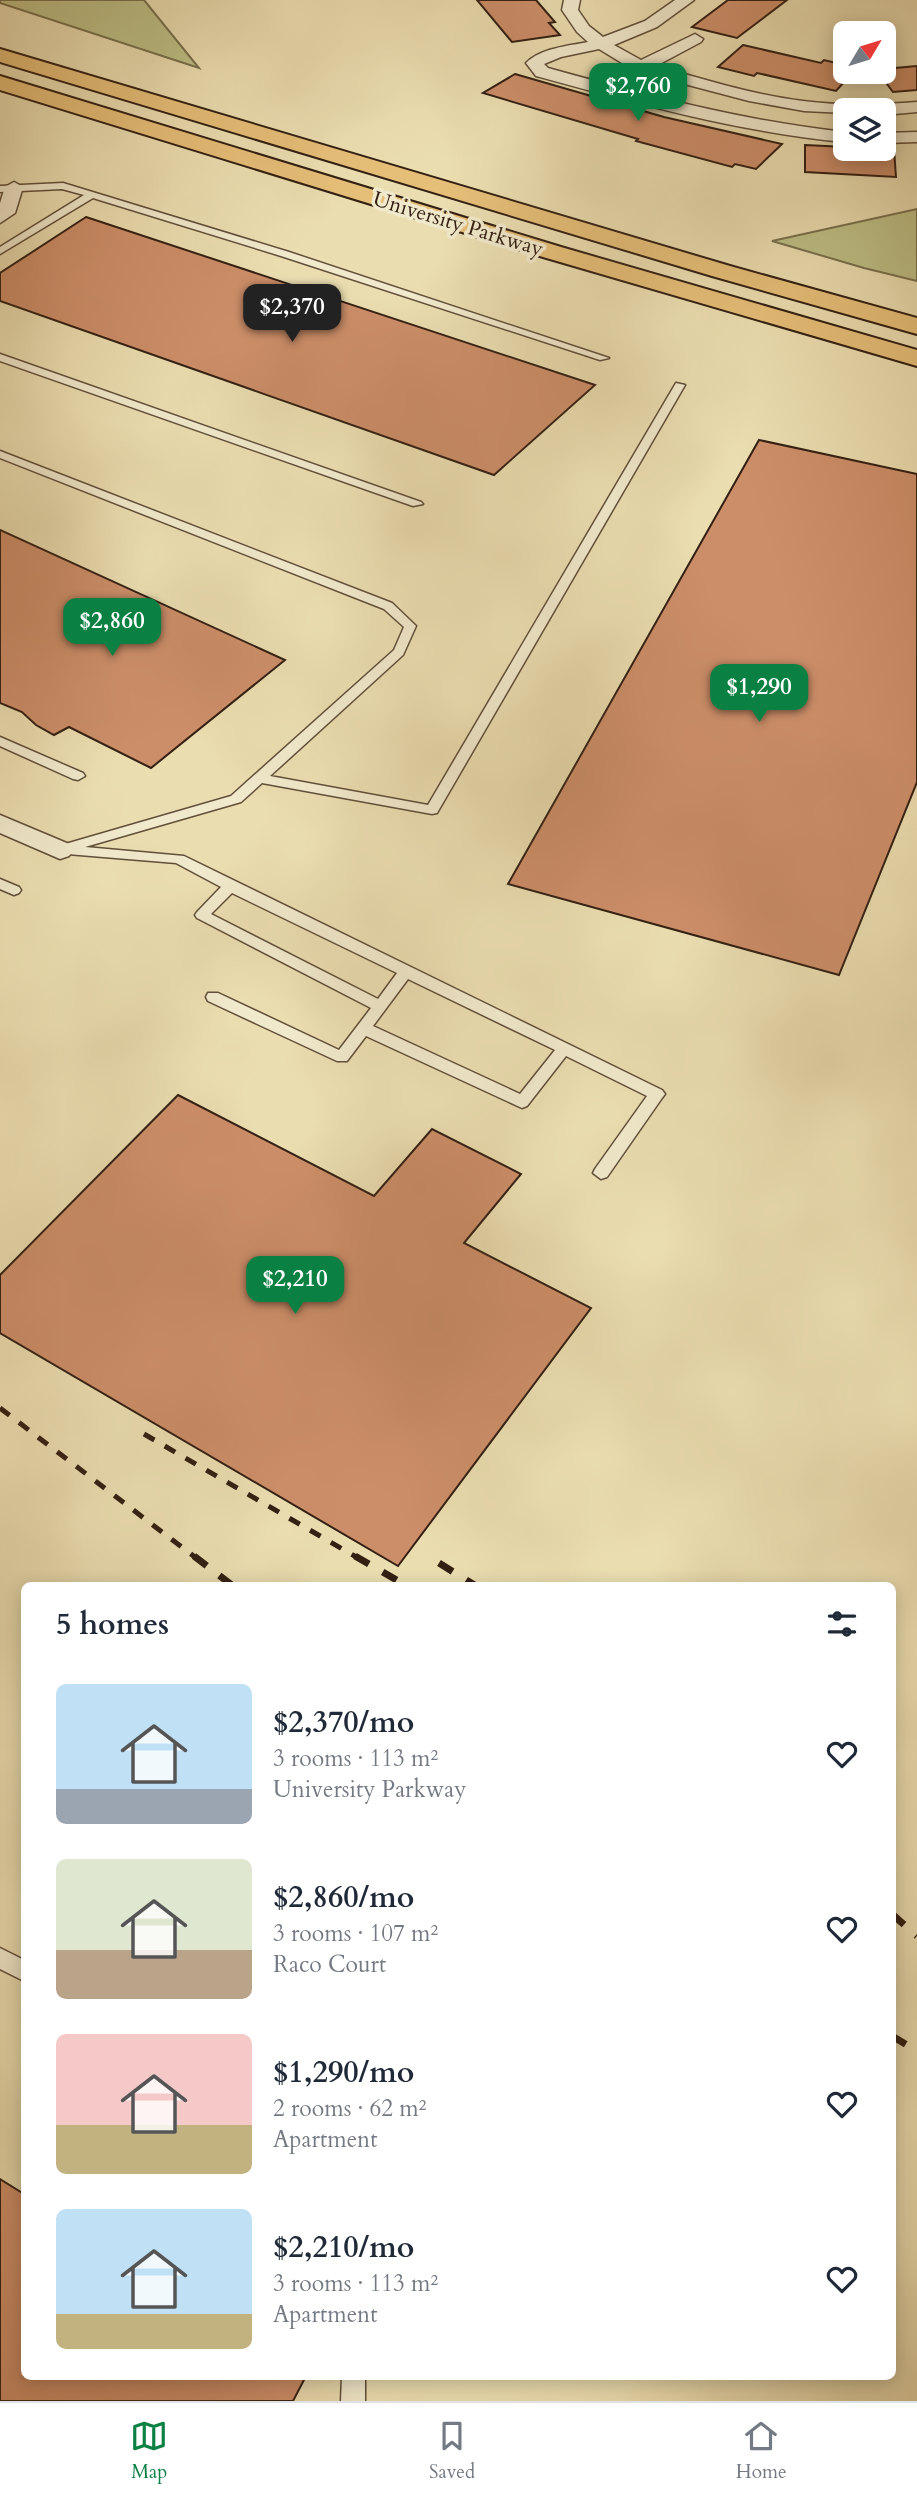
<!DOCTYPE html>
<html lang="en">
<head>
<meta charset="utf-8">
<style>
	:root { --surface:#fff; --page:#f2f2f3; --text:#1f2937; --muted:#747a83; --line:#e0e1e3; --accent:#0b8043 }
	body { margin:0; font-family:Cardo,serif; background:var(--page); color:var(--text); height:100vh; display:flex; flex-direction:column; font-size:26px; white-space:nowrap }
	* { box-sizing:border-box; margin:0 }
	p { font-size:23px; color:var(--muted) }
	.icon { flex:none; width:38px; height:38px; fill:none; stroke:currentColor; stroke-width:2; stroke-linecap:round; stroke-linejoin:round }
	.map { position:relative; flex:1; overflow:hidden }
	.side { position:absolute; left:21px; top:1582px; width:875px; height:798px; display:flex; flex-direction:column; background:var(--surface); border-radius:10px; box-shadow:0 4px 18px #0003 }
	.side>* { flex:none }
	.needle { width:46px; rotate:52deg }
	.fabs { position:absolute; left:833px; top:21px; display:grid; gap:14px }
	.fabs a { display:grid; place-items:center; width:63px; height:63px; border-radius:10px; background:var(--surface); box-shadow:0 4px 18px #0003; font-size:35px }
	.price { position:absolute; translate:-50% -60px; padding:0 16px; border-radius:14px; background:var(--accent); color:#fff; font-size:23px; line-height:46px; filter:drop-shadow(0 2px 4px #0008) }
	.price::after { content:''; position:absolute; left:50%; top:42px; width:21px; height:16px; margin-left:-10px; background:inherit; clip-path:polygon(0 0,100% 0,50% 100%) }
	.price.current { background:#222; color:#fff }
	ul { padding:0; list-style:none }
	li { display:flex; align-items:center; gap:21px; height:175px; padding:0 35px }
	li span { display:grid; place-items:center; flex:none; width:196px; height:140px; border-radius:10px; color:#555 }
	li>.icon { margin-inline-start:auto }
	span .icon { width:84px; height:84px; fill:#fffc; stroke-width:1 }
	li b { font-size:30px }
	h2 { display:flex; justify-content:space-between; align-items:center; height:84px; padding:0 35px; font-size:30px }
	.tab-bar { display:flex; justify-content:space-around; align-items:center; height:98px; border-top:2px solid var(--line); background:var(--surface); font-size:19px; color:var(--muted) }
	.tab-bar a { display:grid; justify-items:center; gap:4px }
	.tab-bar .current { color:var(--accent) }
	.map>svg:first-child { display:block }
</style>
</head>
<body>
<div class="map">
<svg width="917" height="2401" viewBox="0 0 917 2401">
	<rect width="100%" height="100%" fill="#eaddb0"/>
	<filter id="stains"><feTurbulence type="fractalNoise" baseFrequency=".00286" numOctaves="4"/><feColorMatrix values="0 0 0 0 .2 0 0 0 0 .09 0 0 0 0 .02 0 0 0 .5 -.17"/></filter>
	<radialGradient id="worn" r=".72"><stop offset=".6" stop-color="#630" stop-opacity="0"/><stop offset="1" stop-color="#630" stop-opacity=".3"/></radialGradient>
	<!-- green -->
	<path fill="#bdbf86" stroke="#78704c" stroke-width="2" d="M 0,0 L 144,0 L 199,68 L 0,3 Z
		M 917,209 L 917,281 L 864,268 L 772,241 Z"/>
	<!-- building -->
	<path fill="#cc8e69" stroke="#332013" stroke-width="2" d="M 477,0 L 536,0 L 555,22 L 549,23 L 560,35 L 512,42 Z
		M 728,0 L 787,0 L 737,38 L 692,27 Z
		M 743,45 L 821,63 L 824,60 L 845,65 L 845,81 L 836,91 L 757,73 L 754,76 L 718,67 Z
		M 917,66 L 917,90 L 893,92 L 878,72 L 884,72 L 884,69 Z
		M 515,74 L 664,117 L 782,144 L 756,169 L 735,164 L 732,167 L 636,141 L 638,139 L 483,93 Z
		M 805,145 L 845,147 L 845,149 L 894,149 L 896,177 L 805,172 Z
		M 86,217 L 595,385 L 494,475 L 0,301 L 0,273 Z
		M 759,440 L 917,474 L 917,782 L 839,975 L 508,884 Z
		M 0,530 L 285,660 L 151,768 L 69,727 L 54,735 L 36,725 L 22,712 L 0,703 Z
		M 178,1095 L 374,1196 L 432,1129 L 521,1174 L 464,1243 L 591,1308 L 398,1566 L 0,1333 L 0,1275 Z
		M 0,2179 L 24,2194 L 24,2376 L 306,2376 L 293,2401 L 0,2401 Z"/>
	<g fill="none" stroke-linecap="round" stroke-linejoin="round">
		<!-- service casing -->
		<g stroke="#614f3a" stroke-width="3">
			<path id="service" d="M 63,183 L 289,252 L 609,358 L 600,360 L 281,256 L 93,198 L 0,254 L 0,247 L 84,195 L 62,189 L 0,192 L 0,186 Z
				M 0,354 L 421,502 L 423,504 L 413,506 L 0,361 Z
				M 676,383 L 685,385 L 437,813 L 432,814 L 262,783 L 241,802 L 85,847 L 184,856 L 662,1090 L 665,1094 L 662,1098 L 607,1177 L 601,1179 L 593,1173 L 595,1169 L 647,1096 L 566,1056 L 527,1106 L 522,1108 L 366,1036 L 347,1061 L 337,1061 L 208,1001 L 206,997 L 208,993 L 218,993 L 339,1050 L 371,1008 L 197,918 L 195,915 L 197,912 L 221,887 L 176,863 L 55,853 L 53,850 L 55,847 L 231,796 L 394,650 L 404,627 L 384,609 L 0,458 L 0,451 L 392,603 L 416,626 L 403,655 L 270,776 L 428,805 ZM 232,893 L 397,973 L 378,999 L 211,914 ZM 408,979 L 555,1050 L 520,1094 L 373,1026 Z
				M 0,737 L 83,773 L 85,776 L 78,780 L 73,779 L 0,746 Z
				M 0,879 L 19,887 L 21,890 L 19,893 L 14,895 L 0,889 Z
				M 0,1948 L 24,1960 L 24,1981 L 0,1969 Z
				M 342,2376 L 365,2376 L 365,2401 L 341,2401 Z"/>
		</g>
		<!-- minor casing -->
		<g stroke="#614f3a" stroke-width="3">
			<path id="minor" d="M 564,0 L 580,0 L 578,10 L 589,26 L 603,37 L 645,21 L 675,0 L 694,0 L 657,27 L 614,45 L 641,60 L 695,34 L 703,39 L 701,42 L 656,66 C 704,79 753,95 803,101 C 841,106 879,105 917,102 L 917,112 L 884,115 L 884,110 L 845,110 L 845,113 L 804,111 L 749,101 L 635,71 L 599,49 L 561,57 L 544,64 L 548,68 C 646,95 743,121 845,132 L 845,142 C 739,132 638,104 536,76 L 526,63 C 541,48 568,46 588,42 L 577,32 L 562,10 Z
				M 917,132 L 917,142 L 884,143 L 884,133 Z
				M 14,182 L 23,187 L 15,213 L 0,223 L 0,203 L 5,187 Z
				M 0,815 L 69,844 L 73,850 L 69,856 L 60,859 L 0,833 Z"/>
		</g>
		<!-- motorway casing -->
		<g stroke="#332013" stroke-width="4">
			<path id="motorway" d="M 0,49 L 730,266 L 917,318 L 917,334 L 712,276 L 0,62 Z
				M 0,76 L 561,247 L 917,350 L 917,366 L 543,257 L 0,90 Z"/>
		</g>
		<!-- service -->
		<use href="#service" fill="#f1e9cc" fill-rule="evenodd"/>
		<!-- minor -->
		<use href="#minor" fill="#f1e9cc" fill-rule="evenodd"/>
		<!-- motorway -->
		<use href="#motorway" fill="#e5be78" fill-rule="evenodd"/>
		<!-- rail-far1 -->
		<path stroke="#332013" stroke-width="5" stroke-dasharray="12 12" stroke-linecap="butt" d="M 0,1408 L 196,1558
			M 144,1434 L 358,1558"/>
		<!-- rail -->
		<path stroke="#332013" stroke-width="7" stroke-dasharray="16 16" stroke-linecap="butt" d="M 194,1556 L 233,1586
			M 355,1556 L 407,1586
			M 439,1563 L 476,1586
			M 892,1914 L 917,1936
			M 892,2036 L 917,2051"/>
	</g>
	<g text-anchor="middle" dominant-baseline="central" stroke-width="7" stroke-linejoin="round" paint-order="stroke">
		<!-- far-street labels -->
		<g font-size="21" fill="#332013" stroke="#f1e9cc">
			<text transform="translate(458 224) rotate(17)">University Parkway</text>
		</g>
	</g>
	<rect width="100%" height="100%" filter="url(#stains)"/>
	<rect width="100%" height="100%" fill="url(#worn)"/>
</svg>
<div class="fabs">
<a><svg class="needle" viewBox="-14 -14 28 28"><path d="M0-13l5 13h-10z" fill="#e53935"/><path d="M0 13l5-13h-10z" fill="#747a83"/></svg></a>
<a><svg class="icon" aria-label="layers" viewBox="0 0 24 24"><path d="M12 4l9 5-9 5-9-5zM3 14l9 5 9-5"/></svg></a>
</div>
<b class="price" style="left:638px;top:123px">$2,760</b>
<b class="price current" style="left:292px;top:344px">$2,370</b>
<b class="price" style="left:112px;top:658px">$2,860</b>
<b class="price" style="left:759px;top:724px">$1,290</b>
<b class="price" style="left:295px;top:1316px">$2,210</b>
<section class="side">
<h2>5 homes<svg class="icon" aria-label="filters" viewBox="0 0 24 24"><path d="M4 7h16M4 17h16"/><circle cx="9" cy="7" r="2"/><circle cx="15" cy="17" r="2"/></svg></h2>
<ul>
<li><span style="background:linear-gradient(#bfe0f5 75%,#9aa5b1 0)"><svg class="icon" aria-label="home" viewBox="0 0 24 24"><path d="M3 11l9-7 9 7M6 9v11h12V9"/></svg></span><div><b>$2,370/mo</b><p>3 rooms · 113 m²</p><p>University Parkway</p></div><svg class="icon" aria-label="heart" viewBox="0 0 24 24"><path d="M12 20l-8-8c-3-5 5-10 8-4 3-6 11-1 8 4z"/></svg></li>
<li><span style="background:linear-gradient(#dfe7d0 65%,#b9a48a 0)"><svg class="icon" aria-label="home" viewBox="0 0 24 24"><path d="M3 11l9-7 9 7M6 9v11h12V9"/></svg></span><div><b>$2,860/mo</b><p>3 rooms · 107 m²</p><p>Raco Court</p></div><svg class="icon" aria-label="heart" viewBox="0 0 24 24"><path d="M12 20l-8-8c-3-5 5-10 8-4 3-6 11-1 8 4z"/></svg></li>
<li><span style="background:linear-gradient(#f6c9c9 65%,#c2b280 0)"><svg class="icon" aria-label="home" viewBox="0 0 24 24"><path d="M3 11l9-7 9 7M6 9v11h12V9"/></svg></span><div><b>$1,290/mo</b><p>2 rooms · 62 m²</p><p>Apartment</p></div><svg class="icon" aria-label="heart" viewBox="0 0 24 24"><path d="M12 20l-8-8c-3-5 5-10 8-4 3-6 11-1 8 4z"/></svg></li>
<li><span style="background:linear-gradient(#bfe0f5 75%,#c2b280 0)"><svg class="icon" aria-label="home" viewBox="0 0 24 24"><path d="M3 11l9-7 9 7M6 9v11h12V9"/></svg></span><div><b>$2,210/mo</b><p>3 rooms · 113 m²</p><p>Apartment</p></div><svg class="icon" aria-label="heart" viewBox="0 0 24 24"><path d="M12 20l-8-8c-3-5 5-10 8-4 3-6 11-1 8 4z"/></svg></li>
</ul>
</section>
</div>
<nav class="tab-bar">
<a class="current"><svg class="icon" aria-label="map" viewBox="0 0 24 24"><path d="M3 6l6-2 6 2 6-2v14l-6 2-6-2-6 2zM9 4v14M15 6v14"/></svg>Map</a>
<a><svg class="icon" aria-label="saved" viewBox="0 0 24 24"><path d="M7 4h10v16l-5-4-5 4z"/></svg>Saved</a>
<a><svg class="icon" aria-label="home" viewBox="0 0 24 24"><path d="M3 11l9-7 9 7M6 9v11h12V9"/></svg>Home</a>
</nav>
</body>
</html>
